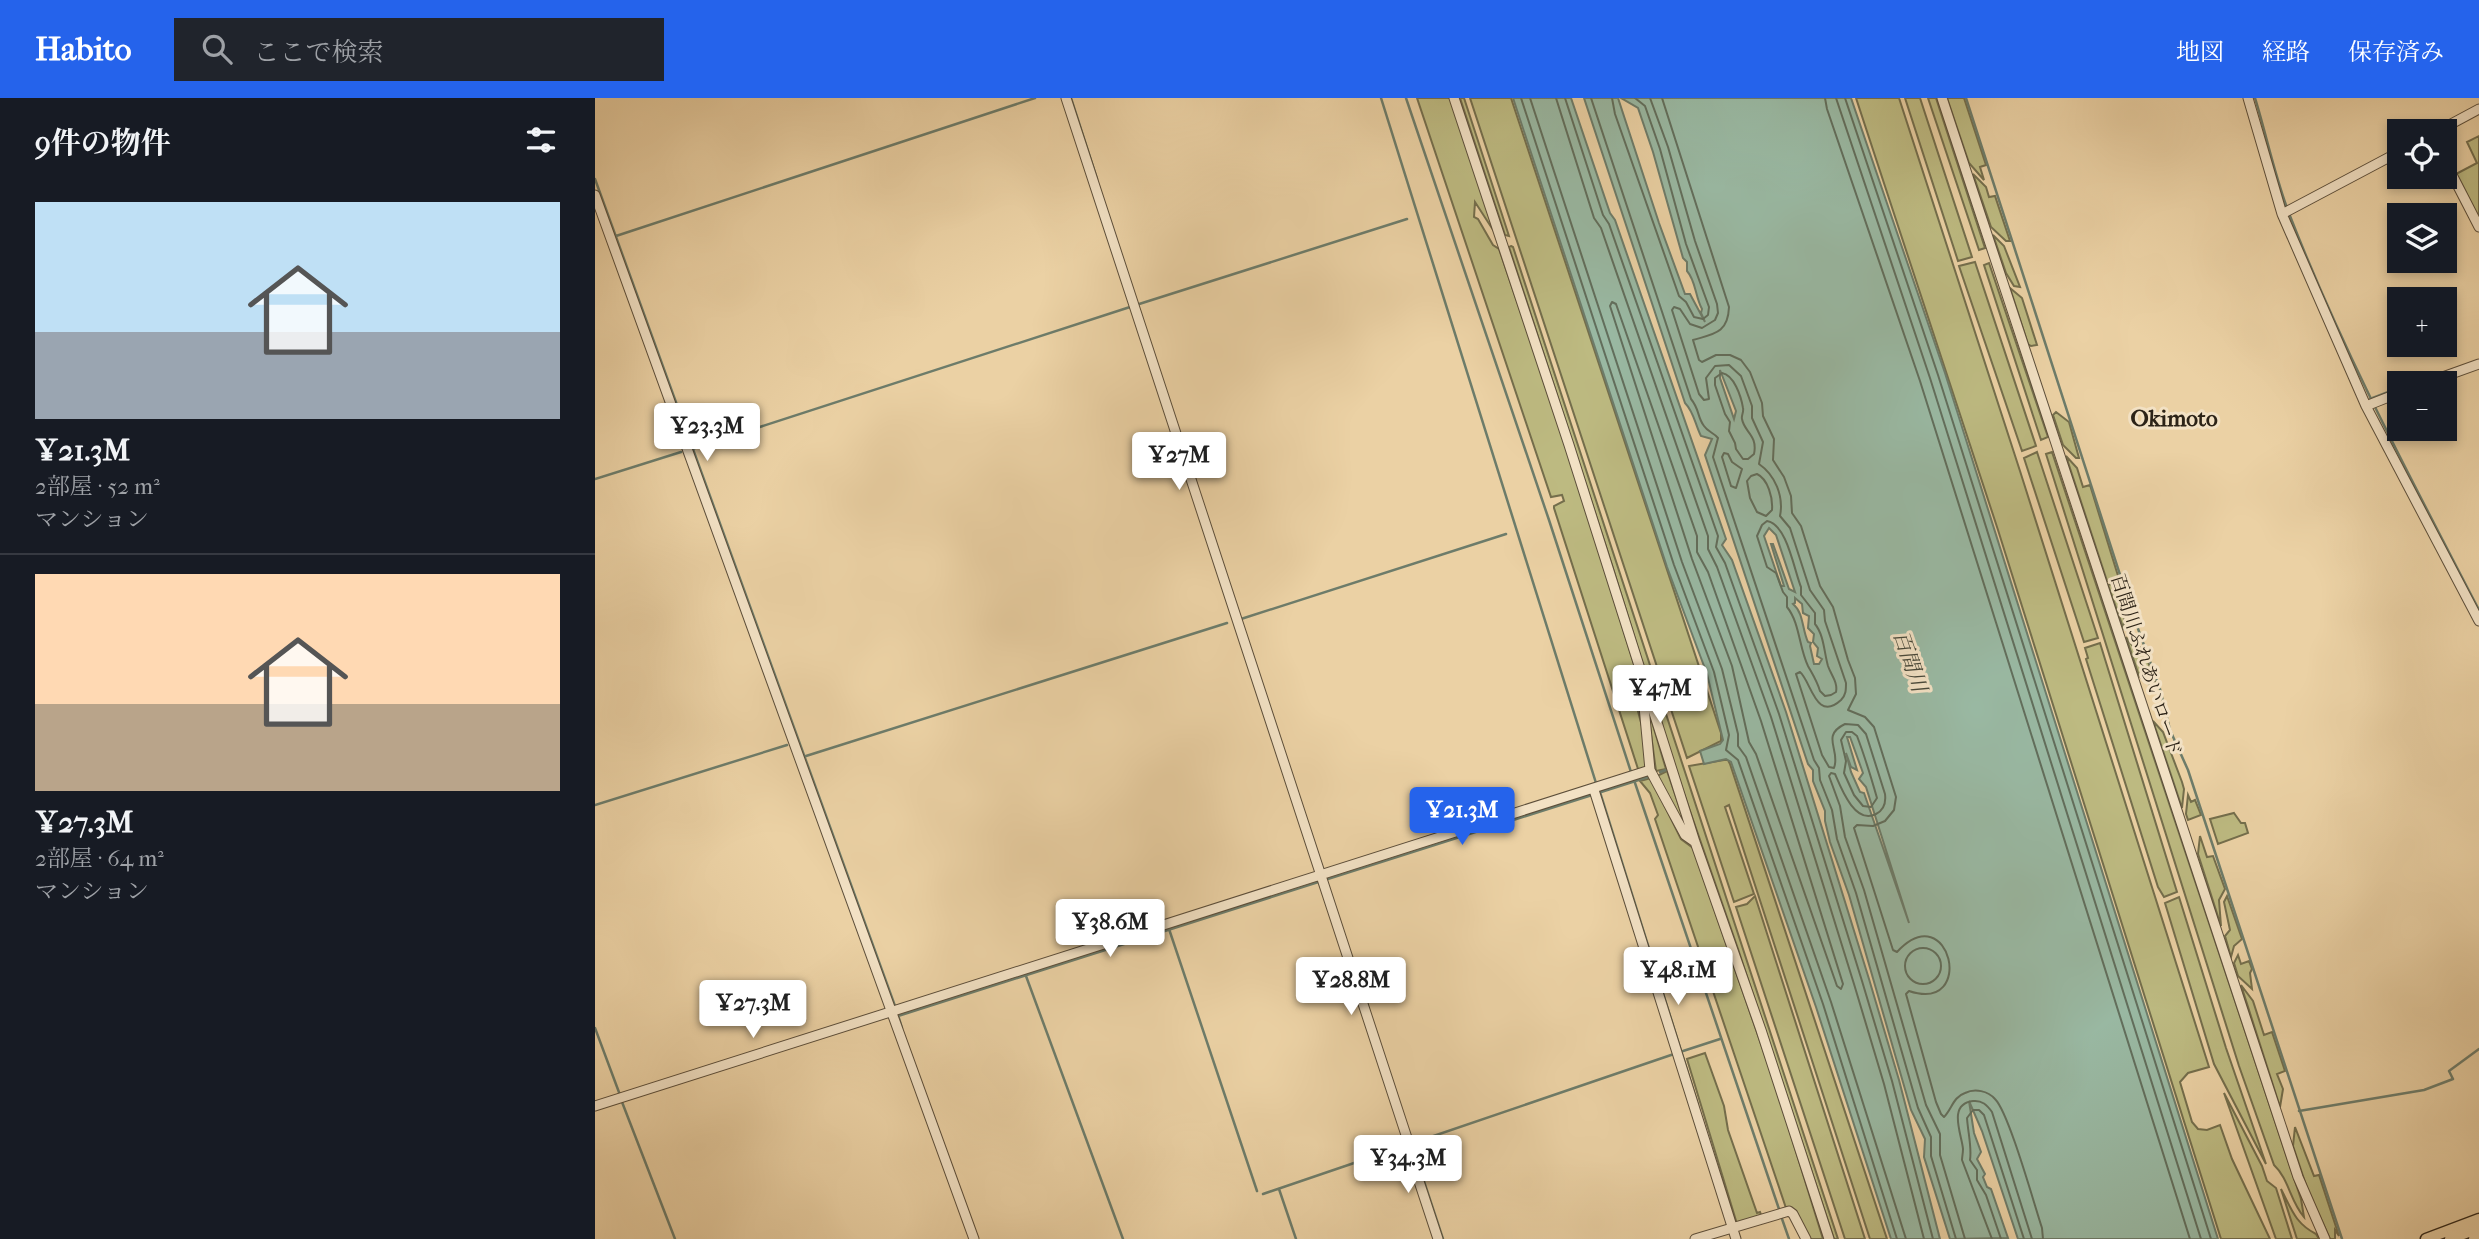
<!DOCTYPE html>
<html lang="ja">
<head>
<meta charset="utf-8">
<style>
	:root { --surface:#171b24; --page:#20242c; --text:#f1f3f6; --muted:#9ea1a6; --line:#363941; --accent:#2563eb }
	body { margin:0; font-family:"IM FELL French Canon","Noto Serif JP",serif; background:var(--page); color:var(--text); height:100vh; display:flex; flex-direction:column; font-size:26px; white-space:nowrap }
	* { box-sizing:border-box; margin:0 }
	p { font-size:23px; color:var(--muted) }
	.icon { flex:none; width:38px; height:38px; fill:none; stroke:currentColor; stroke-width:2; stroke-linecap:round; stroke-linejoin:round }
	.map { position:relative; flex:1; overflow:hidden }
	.side { display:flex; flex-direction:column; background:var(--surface); width:595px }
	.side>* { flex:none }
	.buttons { position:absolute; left:1792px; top:21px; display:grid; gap:14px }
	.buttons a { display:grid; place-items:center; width:70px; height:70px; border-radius:0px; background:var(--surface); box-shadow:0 4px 10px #0003; font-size:35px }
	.price { position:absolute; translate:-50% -60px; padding:0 16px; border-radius:7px; background:#fff; color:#222; font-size:23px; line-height:46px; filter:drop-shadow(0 2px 4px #0008) }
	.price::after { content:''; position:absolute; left:50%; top:42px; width:21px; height:16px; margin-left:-10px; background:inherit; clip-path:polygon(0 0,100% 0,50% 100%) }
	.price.on { background:var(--accent); color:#fff }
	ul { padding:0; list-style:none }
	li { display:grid; align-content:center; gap:14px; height:371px; padding:0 35px }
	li+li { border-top:2px solid var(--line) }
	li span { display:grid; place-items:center; height:217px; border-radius:0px; color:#555 }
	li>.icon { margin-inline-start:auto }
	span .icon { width:126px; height:126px; fill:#fffc; stroke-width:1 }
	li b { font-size:30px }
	h2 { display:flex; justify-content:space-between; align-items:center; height:84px; padding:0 35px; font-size:30px }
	header { display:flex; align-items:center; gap:42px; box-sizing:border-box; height:98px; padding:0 35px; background:var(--accent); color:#fff }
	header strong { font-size:33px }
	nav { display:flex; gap:38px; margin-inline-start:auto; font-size:24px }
	.search { width:490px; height:63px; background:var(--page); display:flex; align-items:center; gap:18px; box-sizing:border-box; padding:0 24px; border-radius:0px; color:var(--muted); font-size:26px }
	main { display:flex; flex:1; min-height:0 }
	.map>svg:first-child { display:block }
</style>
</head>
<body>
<header>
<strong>Habito</strong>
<div class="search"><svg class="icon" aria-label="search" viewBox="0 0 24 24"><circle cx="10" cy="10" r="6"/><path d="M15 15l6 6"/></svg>ここで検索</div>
<nav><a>地図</a><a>経路</a><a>保存済み</a></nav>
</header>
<main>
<section class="side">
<h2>9件の物件<svg class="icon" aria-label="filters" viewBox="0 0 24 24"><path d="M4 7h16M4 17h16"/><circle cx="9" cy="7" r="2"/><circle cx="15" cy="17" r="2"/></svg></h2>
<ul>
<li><span style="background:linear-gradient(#bfe0f5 60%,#9aa5b1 0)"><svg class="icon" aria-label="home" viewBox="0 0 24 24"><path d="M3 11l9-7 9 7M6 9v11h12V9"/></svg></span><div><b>¥21.3M</b><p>2部屋 · 52 m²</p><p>マンション</p></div></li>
<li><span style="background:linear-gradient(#ffd9b3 60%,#b9a48a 0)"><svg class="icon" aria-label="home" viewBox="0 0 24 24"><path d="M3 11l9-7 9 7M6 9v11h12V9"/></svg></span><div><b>¥27.3M</b><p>2部屋 · 64 m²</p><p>マンション</p></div></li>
</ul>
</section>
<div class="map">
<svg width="1884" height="1141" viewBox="0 0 1884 1141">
	<rect width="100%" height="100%" fill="#ebd1a4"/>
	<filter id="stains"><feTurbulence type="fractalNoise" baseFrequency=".00286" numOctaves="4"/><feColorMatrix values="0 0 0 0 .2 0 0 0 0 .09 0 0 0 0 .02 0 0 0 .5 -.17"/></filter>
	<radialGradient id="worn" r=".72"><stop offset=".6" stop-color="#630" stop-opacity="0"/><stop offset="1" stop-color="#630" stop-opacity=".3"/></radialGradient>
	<!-- green -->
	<path fill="#bdba81" stroke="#746e4c" stroke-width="2" d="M 822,0 L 855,0 L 902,138 L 880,104 L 879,119 L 883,121 L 898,147 L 904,151 L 965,328 L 1044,582 C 1042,587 1039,593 1040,599 C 1042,618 1059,654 1049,671 L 1044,674 L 959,410 L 959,408 L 969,403 L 967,397 L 956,399 Z
		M 865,0 L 869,0 L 914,138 L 910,137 Z
		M 875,0 L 916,0 L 1126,635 L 1126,643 L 1092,660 Z
		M 1261,0 L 1304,0 L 1425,373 L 1614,969 L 1593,975 L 1585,984 L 1597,1024 L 1603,1031 L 1612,1032 L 1625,1027 L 1637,1061 L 1675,1141 L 1626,1141 L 1403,432 Z
		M 1310,0 L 1325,0 L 1377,159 L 1363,163 Z
		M 1333,0 L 1341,0 L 1390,150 L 1384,152 Z
		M 1352,0 L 1369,0 L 1391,67 L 1385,69 L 1389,82 L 1374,65 Z
		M 1884,38 L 1884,122 L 1861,76 L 1882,65 L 1872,44 Z
		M 1378,76 L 1391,89 L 1394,99 L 1400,98 L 1415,143 L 1411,143 L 1396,129 Z
		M 1398,137 L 1409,148 L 1425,189 L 1419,188 L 1411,175 Z
		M 916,148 L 918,149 L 1243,1141 L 1239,1141 L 1142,848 L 1079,667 L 1017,467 L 914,149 Z
		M 1380,164 L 1441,348 L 1427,353 L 1364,168 Z
		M 1394,165 L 1453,339 L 1446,342 L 1389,167 Z
		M 1415,190 L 1427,200 L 1442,247 L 1436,248 L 1433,246 Z
		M 1461,314 L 1474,324 L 1484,360 L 1481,360 L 1468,347 L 1458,317 Z
		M 1442,354 L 1503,540 L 1489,544 L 1429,360 Z
		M 1457,354 L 1706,1101 L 1709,1119 C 1695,1103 1694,1081 1679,1067 L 1644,968 L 1451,356 Z
		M 1471,358 L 1482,370 L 1488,389 L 1495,387 L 1524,481 L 1512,483 Z
		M 1524,484 L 1533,510 L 1529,512 L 1529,532 L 1513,487 Z
		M 1531,539 L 1539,550 L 1548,549 L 1560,584 L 1556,588 L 1544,578 Z
		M 1505,545 L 1582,794 L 1569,799 L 1563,789 L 1491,561 L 1493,560 L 1490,550 Z
		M 1052,607 L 1071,671 L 1061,673 Z
		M 1558,623 L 1568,634 L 1587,684 L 1589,691 L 1587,710 Z
		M 1129,662 L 1133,662 L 1135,666 L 1292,1141 L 1275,1141 L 1134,707 L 1130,709 L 1159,796 L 1139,804 L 1094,668 Z
		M 1072,673 L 1090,725 L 1088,726 L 1062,678 Z
		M 1056,680 L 1086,741 L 1098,750 L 1183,995 L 1228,1141 L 1213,1141 L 1191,1110 L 1060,721 L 1063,717 L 1055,695 L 1045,683 Z
		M 1593,697 L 1596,704 L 1600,702 L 1606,717 L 1593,722 L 1591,716 Z
		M 1639,715 L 1646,725 L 1650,725 L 1653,735 L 1623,746 L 1615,721 Z
		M 1605,738 L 1612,759 L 1618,758 L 1630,791 L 1624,802 L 1626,828 L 1603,756 Z
		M 1160,798 L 1270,1141 L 1250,1141 L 1141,809 L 1152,806 Z
		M 1632,798 L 1647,841 L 1639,848 L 1636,859 L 1630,838 L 1635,832 L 1629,804 Z
		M 1584,799 L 1631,950 L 1671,1066 L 1619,966 L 1570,805 Z
		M 1643,857 L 1646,866 L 1654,863 L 1657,871 L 1655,875 L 1657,891 L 1643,878 L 1639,865 Z
		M 1646,887 L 1658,903 L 1669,937 L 1677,934 L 1690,973 L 1682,976 L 1688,991 L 1685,1009 Z
		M 1110,955 L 1129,1008 L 1133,1032 L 1162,1115 L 1165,1114 L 1167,1119 L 1142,1126 L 1092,961 Z
		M 1629,995 L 1667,1068 L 1672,1083 L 1681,1090 L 1697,1141 L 1681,1141 Z
		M 1700,1029 L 1719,1078 L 1724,1077 L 1744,1138 L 1740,1132 L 1740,1141 L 1735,1141 L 1713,1093 L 1698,1048 Z
		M 1686,1091 C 1697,1112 1700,1125 1721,1136 L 1724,1141 L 1702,1141 Z"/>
	<!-- water -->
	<path fill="#99b8a2" stroke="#6d7c6a" stroke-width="2" fill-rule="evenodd" d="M 918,0 L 976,0 L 1015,115 L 1020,122 L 1131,441 L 1127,447 L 1137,462 L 1191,614 L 1274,881 L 1304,982 L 1345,1141 L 1296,1141 L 1221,909 L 1136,664 L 1131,661 L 1109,666 L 1105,653 L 1125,646 L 1128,642 L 1112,576 L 1072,469 Z
		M 989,0 L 1023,0 L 1064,125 L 1090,196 L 1095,196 L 1110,224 L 1106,215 L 1107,211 C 1100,198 1101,183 1092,173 L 1092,164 L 1088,160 L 1058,54 L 1043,10 L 1026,0 L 1256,0 L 1350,275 L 1623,1141 L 1423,1141 L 1387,1033 L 1374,1003 L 1379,1035 L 1386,1054 L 1382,1061 L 1390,1076 L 1388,1079 L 1392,1089 L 1396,1091 L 1413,1140 L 1355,1141 L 1329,1059 L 1330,1041 L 1316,1012 L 1254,797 L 1235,744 L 1230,723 L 1230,713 L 1218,683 L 1218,672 L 1213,666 L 1110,357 L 1117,341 L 1106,338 C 1100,326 1099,314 1090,305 ZM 1125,272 L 1141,313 L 1139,321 L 1125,280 ZM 1174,430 L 1181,437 L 1200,494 L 1194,491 L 1178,446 L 1176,446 L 1189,488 L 1186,488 L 1169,438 ZM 1200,500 L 1207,506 L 1208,515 L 1214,518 L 1213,530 L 1219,536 L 1218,544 L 1223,550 L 1222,558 L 1227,561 L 1224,566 L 1219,566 L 1215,548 L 1216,545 L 1213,544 C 1207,532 1209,515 1198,506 L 1200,505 ZM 1252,639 L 1255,639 L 1268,675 L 1264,681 L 1271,689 L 1314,825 L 1269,695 L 1265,694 L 1256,674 L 1251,655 L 1256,669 L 1262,672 Z"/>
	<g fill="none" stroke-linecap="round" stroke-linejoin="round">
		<!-- shore -->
		<path stroke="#626e5c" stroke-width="2" d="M 926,0 L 1079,467 L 1119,574 L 1134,637 L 1131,652 L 1143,662 L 1228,906 L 1302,1141
			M 935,0 L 1087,464 L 1127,571 L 1143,636 L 1143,648 L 1151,659 L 1236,904 L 1311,1141
			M 961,0 L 999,120 L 1006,130 L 1113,438 L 1113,451 L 1122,469 L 1176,619 L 1259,886 L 1289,986 L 1329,1141
			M 970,0 L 1008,117 L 1014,126 L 1123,438 L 1121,449 L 1130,465 L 1184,616 L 1267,883 L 1297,983 L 1338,1141
			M 996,0 L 1096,301 C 1105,312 1102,319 1109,328 C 1113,334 1118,334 1123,340 L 1118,359 L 1219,662 L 1224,670 L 1225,682 L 1237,712 L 1242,741 L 1261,795 L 1323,1010 L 1336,1039 L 1336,1058 L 1361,1141
			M 1017,0 L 1020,16 L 1084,198 L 1091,204 L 1099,219 L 1108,221 L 1113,217 L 1114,209 L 1091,146 L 1065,51 L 1050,8 L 1040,0
			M 1055,0 L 1073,49 L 1100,143 L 1122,206 L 1123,215 L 1120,222 L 1107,230 L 1095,226 L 1085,211 L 1079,209 L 1077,212 L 1104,296 L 1109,302 L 1114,301 L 1111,280 L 1120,268 L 1134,267 L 1146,278 L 1157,308 L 1157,320 L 1168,344 L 1164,366 C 1180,377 1189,398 1185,418 L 1195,430 L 1215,492 L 1229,512 L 1230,523 L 1251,585 C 1251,592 1251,597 1246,602 C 1221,625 1216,583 1205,574 L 1201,576 L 1227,657 L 1234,669 L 1239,670 C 1246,652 1225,638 1250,626 L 1263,627 L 1271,636 L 1290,696 C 1291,704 1289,712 1281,716 C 1260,727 1246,690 1240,676 L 1236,675 L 1234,678 L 1245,708 L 1250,739 L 1269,792 L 1331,1007 L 1345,1036 L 1345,1057 L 1370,1141
			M 1067,0 L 1134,209 C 1133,236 1118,236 1098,242 L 1104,262 L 1107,264 L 1121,257 L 1135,257 L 1146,262 L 1155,274 L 1167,305 L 1168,318 L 1179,341 L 1178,362 L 1189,379 L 1196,398 L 1197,415 L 1206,428 L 1225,488 L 1238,509 L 1253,562 L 1260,580 L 1261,596 L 1253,612 L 1270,619 L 1279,629 L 1301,699 L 1299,712 L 1290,723 L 1278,728 L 1262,727 L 1259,730 L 1298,852 L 1302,854 C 1355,797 1382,916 1314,893 L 1311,896 L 1341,1004 L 1346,1016 L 1349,1019 C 1357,1011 1358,999 1370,995 C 1380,990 1393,993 1400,1001 C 1414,1015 1439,1106 1447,1130 L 1448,1141
			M 1230,0 L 1232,11 L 1325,283 L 1595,1141
			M 1241,0 L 1335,280 L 1606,1141
			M 1250,0 L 1343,277 L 1616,1141
			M 1017,204 L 1021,206 L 1102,438 L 1102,454 L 1113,474 L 1166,623 L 1248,886 L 1246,891 L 1242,888 L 1161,656 L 1154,644 L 1137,568 L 1097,461 L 1015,208 Z
			M 1127,275 C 1139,277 1146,298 1148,310 C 1149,314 1146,318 1147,321 C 1149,334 1163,337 1159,356 L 1153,361 L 1148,361 L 1141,351 L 1140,345 L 1134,333 L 1135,324 L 1130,316 L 1120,287 L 1120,280 Z
			M 1129,355 L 1133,356 L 1137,364 L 1147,371 L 1141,390 L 1136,388 L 1127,359 Z
			M 1162,376 C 1173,381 1178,400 1177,412 L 1171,418 L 1162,414 L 1155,400 L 1152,383 L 1156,378 Z
			M 1172,423 C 1192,426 1199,472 1206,489 L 1206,497 L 1220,515 L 1220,526 C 1229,537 1229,554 1233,568 C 1236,577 1243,584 1241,594 L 1236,597 L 1230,598 L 1225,593 C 1222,583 1218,577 1213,568 C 1204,550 1205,525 1192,509 L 1192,499 L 1188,494 L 1181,475 L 1172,469 L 1162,438 L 1167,427 Z
			M 1251,634 L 1257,634 L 1262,638 C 1270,659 1276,679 1282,700 L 1276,709 L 1268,708 L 1259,697 L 1249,675 L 1251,663 L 1246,642 Z
			M1310 868a18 18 0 1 1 36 0a18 18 0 1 1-36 0Z
			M 1397,1141 L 1367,1062 C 1367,1059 1368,1055 1368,1051 C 1367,1037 1352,1006 1378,1003 C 1387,1002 1392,1007 1397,1014 L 1437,1141
			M 1406,1141 L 1391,1097 L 1382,1082 L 1382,1072 L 1375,1062 C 1377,1049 1373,1035 1372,1020 L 1378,1012 L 1384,1012 L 1389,1017 L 1429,1141"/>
		<!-- stream -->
		<path stroke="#6d7c6a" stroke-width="2.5" d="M 476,0 L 502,81
			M 786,0 L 1001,685
			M 811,0 L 954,422 L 1036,674
			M 1371,0 L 1538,517 L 1565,591 L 1575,632 L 1593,672 L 1747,1141
			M 1660,0 C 1672,39 1680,80 1695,118 C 1748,254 1817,383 1884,512
			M 0,81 L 300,908
			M 21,138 L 440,0
			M 541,207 L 812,121
			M 1818,285 L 1831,280
			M 1775,301 L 1804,290
			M 97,351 L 535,209
			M 0,381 L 86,354
			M 646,521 L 911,436
			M 211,658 L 632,525
			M 1065,674 L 1071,672
			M 1039,682 L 1184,1111
			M 1005,694 L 1103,1007
			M 1003,695 L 1053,679
			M 0,707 L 192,647
			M 574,831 L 662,1093
			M 431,878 L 528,1141
			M 303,917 L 307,930
			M 303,918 L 997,697
			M 0,930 L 25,997
			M 1085,954 L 1125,941
			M 27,1004 L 80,1141
			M 1704,1013 L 1829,992 L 1858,981 L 1854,973 L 1884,951
			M 816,1044 L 848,1141
			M 815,1046 L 1079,956
			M 684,1091 L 701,1141
			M 668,1096 L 809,1048
			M 1186,1118 L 1194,1141"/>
		<!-- minor casing -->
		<g stroke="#5c4e3a" stroke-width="11">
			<path id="minor" d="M 471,0 L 813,1043
				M 859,0 L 974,347 L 1100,744 L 1166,932 L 1234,1141
				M 1347,0 L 1703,1079 L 1730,1141
				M 1653,0 L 1687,116 L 1771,308 L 1884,523
				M 1843,33 L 1884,11
				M 1850,63 L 1884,129
				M 0,97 L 379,1141
				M 1687,116 L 1804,54
				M 1831,285 L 1884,266
				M 1771,308 L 1804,295
				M 1047,587 L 1055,672 L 1090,737 L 1100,744
				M 999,692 L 1141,1141
				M 0,1008 L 1055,672
				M 811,1044 L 843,1141
				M 1100,1141 L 1194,1113 L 1198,1116 L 1211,1141"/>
		</g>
		<!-- major casing -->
		<g stroke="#2c2317" stroke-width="13">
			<path id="major" d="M 1831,1141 L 1884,1121
				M 1855,1141 L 1884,1130
				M 1879,1141 L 1884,1139"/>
		</g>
		<!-- minor -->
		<use href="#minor" stroke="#f2e1c4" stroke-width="9"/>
		<!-- major -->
		<use href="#major" stroke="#ebd1a4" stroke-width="10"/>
	</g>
	<g text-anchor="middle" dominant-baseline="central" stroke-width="6" stroke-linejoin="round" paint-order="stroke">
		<!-- street labels -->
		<g font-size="19" fill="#2c2317" stroke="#f2e1c4">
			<text transform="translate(1551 567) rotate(72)">百間川ふれあいロード</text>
		</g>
		<!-- water labels -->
		<g font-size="21" font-style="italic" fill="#47483a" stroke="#f2e1c4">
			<text transform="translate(1315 563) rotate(71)">百間川</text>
		</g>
		<!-- quarter labels -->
		<g font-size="23" font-weight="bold" fill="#2c2317" stroke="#f2e1c4">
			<text x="1579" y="320">Okimoto</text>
		</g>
	</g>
	<rect width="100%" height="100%" filter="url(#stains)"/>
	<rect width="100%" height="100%" fill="url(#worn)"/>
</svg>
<div class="buttons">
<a><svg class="icon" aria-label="locate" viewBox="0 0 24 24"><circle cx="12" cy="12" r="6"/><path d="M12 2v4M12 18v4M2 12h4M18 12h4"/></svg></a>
<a><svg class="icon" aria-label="layers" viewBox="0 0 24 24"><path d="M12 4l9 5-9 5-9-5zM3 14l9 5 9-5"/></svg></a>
<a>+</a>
<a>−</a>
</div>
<b class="price" style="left:112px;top:365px">¥23.3M</b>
<b class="price" style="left:584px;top:394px">¥27M</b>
<b class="price" style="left:1065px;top:627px">¥47M</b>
<b class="price on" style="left:867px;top:749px">¥21.3M</b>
<b class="price" style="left:515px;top:861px">¥38.6M</b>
<b class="price" style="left:1083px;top:909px">¥48.1M</b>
<b class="price" style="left:756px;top:919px">¥28.8M</b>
<b class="price" style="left:158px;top:942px">¥27.3M</b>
<b class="price" style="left:813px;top:1097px">¥34.3M</b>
</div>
</main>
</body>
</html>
